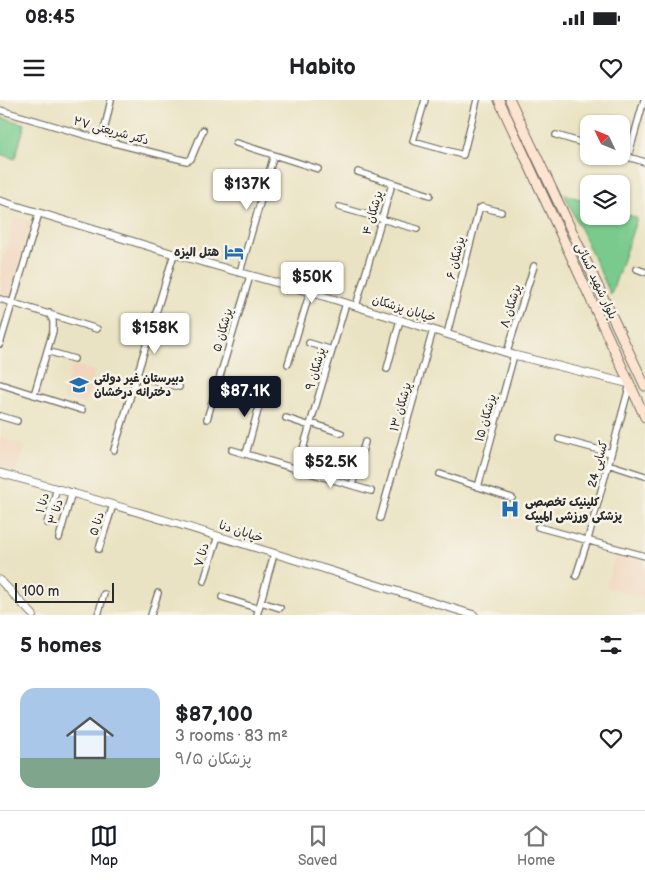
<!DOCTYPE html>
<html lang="en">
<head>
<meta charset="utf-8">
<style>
	:root { --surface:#fff; --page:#f2f2f2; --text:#202124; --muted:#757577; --line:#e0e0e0; --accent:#111827 }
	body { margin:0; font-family:"Balsamiq Sans","Playpen Sans Arabic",sans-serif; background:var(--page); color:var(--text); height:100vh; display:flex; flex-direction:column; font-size:19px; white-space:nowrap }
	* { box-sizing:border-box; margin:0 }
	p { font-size:16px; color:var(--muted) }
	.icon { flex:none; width:28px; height:28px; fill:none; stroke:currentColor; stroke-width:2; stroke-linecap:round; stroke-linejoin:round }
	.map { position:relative; height:515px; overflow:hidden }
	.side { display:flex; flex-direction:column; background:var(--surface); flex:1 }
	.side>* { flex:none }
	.needle { width:32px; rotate:313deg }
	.buttons { position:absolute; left:580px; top:15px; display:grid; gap:10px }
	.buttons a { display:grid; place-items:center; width:50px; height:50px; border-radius:10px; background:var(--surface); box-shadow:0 1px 4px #0004; font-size:25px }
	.scale { position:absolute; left:15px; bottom:12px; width:99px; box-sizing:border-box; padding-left:5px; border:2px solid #2b2b2b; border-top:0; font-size:14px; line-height:18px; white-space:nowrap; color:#2b2b2b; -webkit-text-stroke:4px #f7f3e8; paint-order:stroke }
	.price { position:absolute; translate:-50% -42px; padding:0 11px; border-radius:5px; background:#fff; color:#222; font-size:16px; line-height:32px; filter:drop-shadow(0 1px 2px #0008) }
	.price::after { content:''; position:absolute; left:50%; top:30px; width:15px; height:11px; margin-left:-8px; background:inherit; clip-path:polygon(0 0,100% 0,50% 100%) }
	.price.on { background:var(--accent); color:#fff }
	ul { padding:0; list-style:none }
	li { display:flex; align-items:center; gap:15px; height:125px; padding:0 20px }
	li+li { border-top:1px solid var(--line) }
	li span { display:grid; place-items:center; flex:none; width:140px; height:100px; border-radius:15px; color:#555 }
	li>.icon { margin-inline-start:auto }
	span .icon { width:60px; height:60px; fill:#fffc; stroke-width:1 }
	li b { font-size:21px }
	h2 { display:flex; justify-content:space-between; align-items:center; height:60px; padding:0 20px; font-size:21px }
	.status { display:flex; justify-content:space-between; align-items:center; height:35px; padding:0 25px; background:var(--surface); direction:ltr }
	.status svg { height:14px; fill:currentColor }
	header { display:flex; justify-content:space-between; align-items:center; height:65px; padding:0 20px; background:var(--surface); font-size:22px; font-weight:800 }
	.tab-bar { display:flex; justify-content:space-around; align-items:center; height:70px; border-top:1px solid var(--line); background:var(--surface); font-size:14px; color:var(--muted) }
	.tab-bar a { display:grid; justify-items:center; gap:2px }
	.tab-bar .on { color:var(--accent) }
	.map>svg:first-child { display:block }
</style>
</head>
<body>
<div class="status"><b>08:45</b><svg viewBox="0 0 49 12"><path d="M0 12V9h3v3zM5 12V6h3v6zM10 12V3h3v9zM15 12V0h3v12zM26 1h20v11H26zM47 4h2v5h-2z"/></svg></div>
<header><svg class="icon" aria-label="menu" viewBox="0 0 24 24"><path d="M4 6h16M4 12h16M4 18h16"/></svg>Habito<svg class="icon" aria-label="heart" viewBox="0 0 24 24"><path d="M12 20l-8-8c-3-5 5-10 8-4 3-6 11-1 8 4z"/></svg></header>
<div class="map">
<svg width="645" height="515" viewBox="0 0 645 515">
	<rect width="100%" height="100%" fill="#f7f3e8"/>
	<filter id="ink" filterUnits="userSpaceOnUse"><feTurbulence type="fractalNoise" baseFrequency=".02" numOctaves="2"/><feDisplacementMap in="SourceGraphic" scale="10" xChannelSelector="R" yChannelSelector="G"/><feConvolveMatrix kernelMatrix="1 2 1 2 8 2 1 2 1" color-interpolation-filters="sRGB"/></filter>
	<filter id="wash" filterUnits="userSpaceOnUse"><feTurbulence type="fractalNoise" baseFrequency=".0096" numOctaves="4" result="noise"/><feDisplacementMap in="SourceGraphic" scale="20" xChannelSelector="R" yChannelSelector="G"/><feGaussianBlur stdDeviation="1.12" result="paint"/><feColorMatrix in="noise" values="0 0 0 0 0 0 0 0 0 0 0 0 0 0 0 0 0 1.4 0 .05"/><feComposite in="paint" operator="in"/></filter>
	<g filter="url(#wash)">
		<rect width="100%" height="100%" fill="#eae3c3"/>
		<!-- built -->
		<path fill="#f1d5bd" d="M 15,117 L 31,122 L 10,197 L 0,193 L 0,169 Z
			M 72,265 L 95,271 L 85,304 L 63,298 Z
			M 0,338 L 24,346 L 16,371 L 0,366 Z
			M 616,453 L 645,461 L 645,498 L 606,487 Z"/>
		<!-- green -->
		<path fill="#79ca8c" stroke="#527a5c" d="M 0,17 L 25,24 L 15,59 L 0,54 Z
			M 564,94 L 589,102 L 589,116 L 621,116 L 621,112 L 637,118 L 611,195 Z"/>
	</g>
	<g filter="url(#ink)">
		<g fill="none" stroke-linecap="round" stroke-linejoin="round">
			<!-- minor casing -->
			<g stroke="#6e6b60" stroke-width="8">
				<path id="minor" d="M 425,0 L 413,41 L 463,55 L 477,0
					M 0,10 L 102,40 L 187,61 L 191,59 L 203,30
					M 556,35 L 589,45
					M 102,40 L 111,0
					M 236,43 L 318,69
					M 621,55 L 645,62
					M 628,57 L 644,0
					M 358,72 L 430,95
					M 339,107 L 417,129
					M 637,169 L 645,172
					M 240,172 L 274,55
					M 0,199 L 97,229
					M 356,206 L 392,84
					M 447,234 L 479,109 L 482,107 L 501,112
					M 309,243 L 332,250
					M 0,244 L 39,113
					M 47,251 L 74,259
					M 507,252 L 534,166
					M 288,264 L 310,192
					M 387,269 L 400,220
					M 138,276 L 179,287
					M 0,284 L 82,310
					M 34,295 L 53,231 L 53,221 L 49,213
					M 0,316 L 17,321
					M 286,318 L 310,326
					M 207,319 L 250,176
					M 311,323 L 341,333
					M 559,339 L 611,353
					M 114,350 L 174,154
					M 232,350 L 371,391
					M 246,354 L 264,288
					M 608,364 L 645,376
					M 297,369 L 346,203
					M 440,374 L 512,398
					M 352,385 L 365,342
					M 478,387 L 514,255
					M 380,418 L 433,230
					M 47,423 L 57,388
					M 538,427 L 645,456
					M 59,438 L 72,392
					M 99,449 L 113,405
					M 576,476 L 588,439 L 630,284
					M 204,481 L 218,436
					M 222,497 L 259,509
					M 261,502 L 280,508
					M 98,515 L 104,494
					M 151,515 L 158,493
					M 257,515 L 274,454"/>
			</g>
			<!-- tertiary casing -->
			<g stroke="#6e6b60" stroke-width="9">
				<path id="tertiary" d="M 0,101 L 174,154 L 310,192 L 514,255 L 630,284
					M 0,373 C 159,416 316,467 474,515
					M 0,480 L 33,515"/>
			</g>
			<!-- secondary casing -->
			<g stroke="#6e6b60" stroke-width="11">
				<path id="secondary" d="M 499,0 L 645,317
					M 510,0 L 645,286"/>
			</g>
			<!-- minor -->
			<use href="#minor" stroke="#fff" stroke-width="5.5"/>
			<!-- tertiary -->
			<use href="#tertiary" stroke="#fff" stroke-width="7"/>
			<!-- secondary -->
			<use href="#secondary" stroke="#fde4d0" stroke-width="9"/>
		</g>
	</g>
	<!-- icons -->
	<defs>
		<g id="hotel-bare" transform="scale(1.5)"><path d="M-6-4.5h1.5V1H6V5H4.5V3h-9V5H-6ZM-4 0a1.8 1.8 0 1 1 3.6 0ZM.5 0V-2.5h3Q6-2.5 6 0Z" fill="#1f6fb2" stroke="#f7f3e8" stroke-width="2.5" paint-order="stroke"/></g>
		<g id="school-bare" transform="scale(1.5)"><path d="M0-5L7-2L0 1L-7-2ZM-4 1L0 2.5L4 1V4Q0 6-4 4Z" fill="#1f6fb2" stroke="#f7f3e8" stroke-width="2.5" paint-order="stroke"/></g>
		<g id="hospital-bare" transform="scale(1.5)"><path d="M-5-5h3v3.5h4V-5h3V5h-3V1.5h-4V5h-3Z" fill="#1f6fb2" stroke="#f7f3e8" stroke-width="2.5" paint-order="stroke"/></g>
	</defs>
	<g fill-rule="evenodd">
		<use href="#hotel-bare" x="234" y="152"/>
		<use href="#school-bare" x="79" y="285"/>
		<use href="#hospital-bare" x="510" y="409"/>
	</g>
	<g text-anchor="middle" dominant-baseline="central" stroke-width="5" stroke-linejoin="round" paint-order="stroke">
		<!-- street labels -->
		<g font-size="12" fill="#2b2b2b" stroke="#f7f3e8">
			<text transform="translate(111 31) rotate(15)">۲۷ دکتر شریعتی</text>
			<text transform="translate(373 113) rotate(-74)">۴ پزشکان</text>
			<text transform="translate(456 158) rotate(-76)">۶ پزشکان</text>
			<text transform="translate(596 181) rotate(65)">بلوار شهید کسائی</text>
			<text transform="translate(511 206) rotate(-73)">۸ پزشکان</text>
			<text transform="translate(404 209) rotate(17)">خیابان پزشکان</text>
			<text transform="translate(223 230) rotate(-74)">۵ پزشکان</text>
			<text transform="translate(316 269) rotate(-74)">۹ پزشکان</text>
			<text transform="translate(401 307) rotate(-74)">۱۳ پزشکان</text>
			<text transform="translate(486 318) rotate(-74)">۱۵ پزشکان</text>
			<text transform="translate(598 364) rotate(-75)">کسایی 24</text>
			<text transform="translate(43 403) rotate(-74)">۱ دنا</text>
			<text transform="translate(56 412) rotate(-74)">۳ دنا</text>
			<text transform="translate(97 424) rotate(-73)">۵ دنا</text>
			<text transform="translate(241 432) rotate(18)">خیابان دنا</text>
			<text transform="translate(202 455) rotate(-73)">۷ دنا</text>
		</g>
		<!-- poi labels -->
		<g font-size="12" font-weight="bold" fill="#2b2b2b" stroke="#f7f3e8" text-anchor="start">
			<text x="219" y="152" text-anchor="end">هتل الیزه</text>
			<text x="94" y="278">دبیرستان غیر دولتی<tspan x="94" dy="14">دخترانه درخشان</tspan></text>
			<text x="525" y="402">کلینیک تخصصی<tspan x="525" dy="14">پزشکی ورزشی المپیک</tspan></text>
		</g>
	</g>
</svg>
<div class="buttons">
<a><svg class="needle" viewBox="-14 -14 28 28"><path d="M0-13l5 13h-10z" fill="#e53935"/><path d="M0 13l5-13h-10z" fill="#757577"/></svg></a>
<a><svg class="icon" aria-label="layers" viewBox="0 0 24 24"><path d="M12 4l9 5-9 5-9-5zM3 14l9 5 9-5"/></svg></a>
</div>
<div class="scale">100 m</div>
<b class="price" style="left:247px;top:111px">$137K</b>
<b class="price" style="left:312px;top:204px">$50K</b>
<b class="price" style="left:155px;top:255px">$158K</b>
<b class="price on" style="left:245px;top:318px">$87.1K</b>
<b class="price" style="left:331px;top:389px">$52.5K</b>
</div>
<section class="side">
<h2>5 homes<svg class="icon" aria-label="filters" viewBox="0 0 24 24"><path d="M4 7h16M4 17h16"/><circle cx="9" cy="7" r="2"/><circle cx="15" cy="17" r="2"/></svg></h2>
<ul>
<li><span style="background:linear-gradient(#a9c7e8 70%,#7fa58c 0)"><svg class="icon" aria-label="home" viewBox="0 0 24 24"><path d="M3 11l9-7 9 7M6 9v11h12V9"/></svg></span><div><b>$87,100</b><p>3 rooms · 83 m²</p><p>۹/۵ پزشکان</p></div><svg class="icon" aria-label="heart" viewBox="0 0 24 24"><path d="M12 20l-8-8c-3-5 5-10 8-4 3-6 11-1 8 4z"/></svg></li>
</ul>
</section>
<nav class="tab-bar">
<a class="on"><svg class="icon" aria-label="map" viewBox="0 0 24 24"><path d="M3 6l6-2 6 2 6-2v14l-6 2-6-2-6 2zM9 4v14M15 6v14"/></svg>Map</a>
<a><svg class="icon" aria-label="saved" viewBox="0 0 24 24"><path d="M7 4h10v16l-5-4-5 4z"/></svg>Saved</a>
<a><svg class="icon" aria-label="home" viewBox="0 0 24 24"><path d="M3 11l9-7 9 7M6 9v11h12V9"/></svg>Home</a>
</nav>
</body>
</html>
